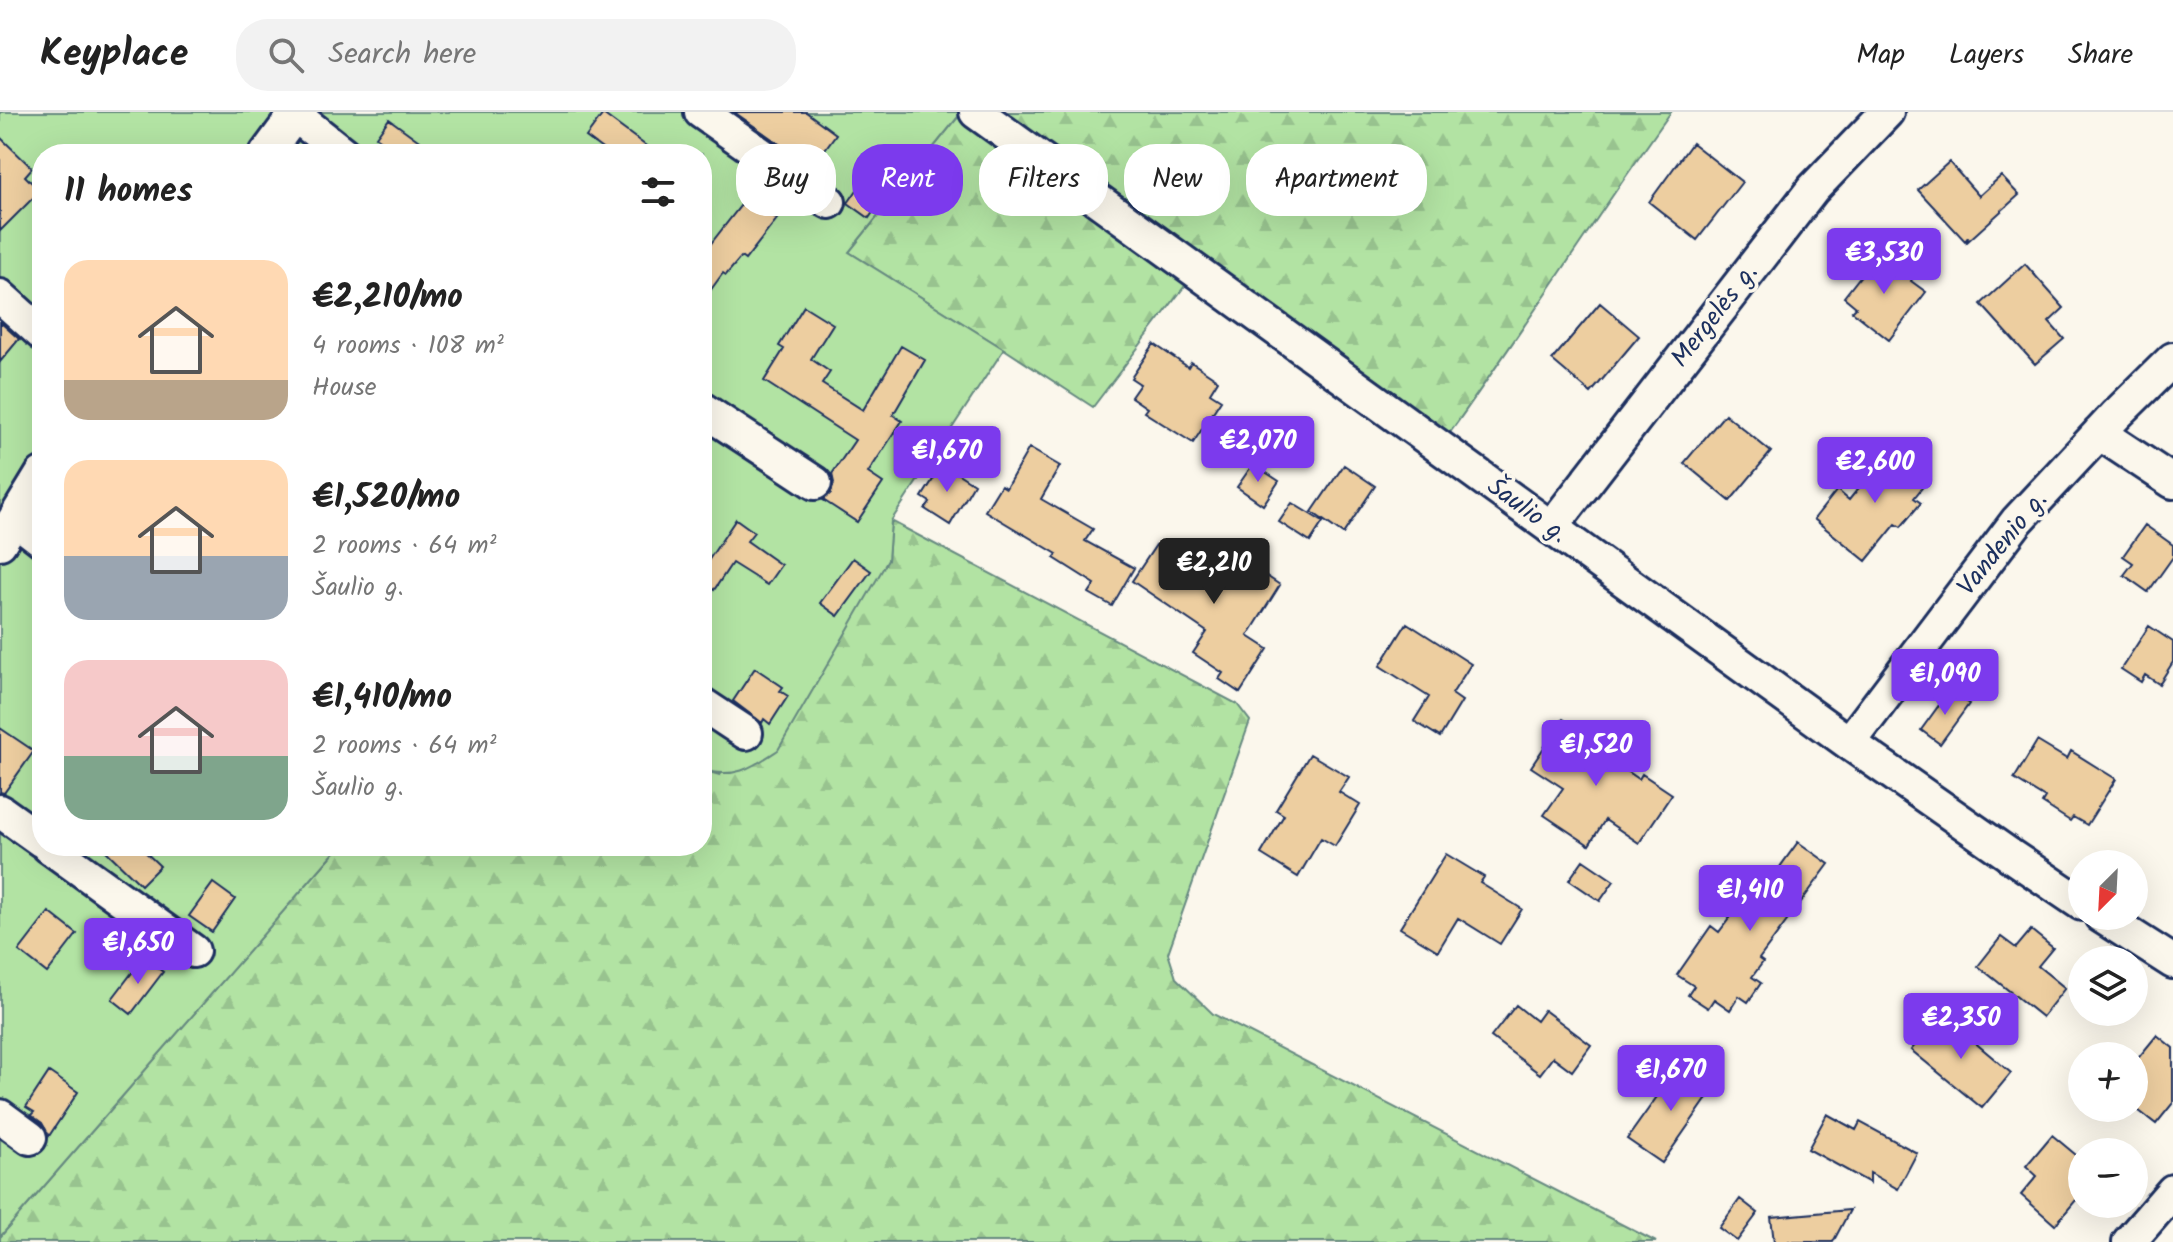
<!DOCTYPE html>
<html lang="en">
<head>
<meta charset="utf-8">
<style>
	:root { --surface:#fff; --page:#f2f2f2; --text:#222; --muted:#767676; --line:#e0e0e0; --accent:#7c3aed }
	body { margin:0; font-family:Kalam,sans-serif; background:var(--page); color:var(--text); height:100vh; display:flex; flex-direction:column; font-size:30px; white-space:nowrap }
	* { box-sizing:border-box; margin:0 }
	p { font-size:26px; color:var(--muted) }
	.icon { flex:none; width:44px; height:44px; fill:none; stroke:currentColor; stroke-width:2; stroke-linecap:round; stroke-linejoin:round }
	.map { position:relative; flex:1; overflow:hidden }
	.panel { position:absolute; left:32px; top:32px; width:680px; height:712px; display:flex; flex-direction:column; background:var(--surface); border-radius:32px; box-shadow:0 8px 32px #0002 }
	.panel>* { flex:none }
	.top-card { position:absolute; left:736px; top:32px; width:760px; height:72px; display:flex; gap:16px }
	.needle { width:52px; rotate:204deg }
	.fabs { position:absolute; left:2068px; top:738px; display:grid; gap:16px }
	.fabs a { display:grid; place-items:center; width:80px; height:80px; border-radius:50%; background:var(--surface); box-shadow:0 8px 32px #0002; font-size:40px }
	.price { position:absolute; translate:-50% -68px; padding:0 18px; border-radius:8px; background:var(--accent); color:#fff; font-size:26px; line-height:52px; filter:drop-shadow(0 2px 4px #0008) }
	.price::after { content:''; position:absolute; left:50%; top:48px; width:24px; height:18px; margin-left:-12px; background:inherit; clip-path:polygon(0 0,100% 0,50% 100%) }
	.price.current { background:#222; color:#fff }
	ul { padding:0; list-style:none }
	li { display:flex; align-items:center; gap:24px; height:200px; padding:0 32px }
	li span { display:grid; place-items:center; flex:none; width:224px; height:160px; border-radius:24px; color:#555 }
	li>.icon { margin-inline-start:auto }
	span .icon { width:96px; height:96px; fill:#fffc; stroke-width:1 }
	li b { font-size:34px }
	h2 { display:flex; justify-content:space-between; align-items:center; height:96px; padding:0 32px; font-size:34px }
	.pill { padding:0 28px; border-radius:32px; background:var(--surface); box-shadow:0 8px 32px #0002; font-size:28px; line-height:72px }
	.pill.current { background:var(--accent); color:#fff }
	header { display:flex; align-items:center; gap:48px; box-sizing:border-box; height:112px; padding:0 40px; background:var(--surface); border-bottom:2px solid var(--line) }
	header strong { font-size:38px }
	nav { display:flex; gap:44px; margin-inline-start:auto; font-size:28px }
	.search { width:560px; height:72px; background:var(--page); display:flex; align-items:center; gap:20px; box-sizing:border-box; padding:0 28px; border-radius:32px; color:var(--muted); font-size:30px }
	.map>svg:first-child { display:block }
</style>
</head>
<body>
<header>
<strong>Keyplace</strong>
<div class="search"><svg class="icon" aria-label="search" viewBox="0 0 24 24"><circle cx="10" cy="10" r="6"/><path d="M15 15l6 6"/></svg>Search here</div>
<nav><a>Map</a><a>Layers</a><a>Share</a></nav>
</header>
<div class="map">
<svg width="2173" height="1130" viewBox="0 0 2173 1130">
	<defs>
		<pattern id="forest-firs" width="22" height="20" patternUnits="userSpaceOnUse" patternTransform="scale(2)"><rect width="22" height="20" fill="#b2e3a3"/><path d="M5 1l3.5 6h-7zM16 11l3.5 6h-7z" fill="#98c38f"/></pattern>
	</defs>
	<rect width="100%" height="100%" fill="#fbf7ec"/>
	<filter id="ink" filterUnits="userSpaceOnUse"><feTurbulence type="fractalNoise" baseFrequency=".0125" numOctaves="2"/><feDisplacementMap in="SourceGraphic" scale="16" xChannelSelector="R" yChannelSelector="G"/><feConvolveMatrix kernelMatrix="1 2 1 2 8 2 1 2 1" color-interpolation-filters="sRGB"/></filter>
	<g filter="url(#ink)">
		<!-- forest -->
		<path fill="url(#forest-firs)" stroke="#668980" stroke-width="2" d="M 962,0 L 1671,0 C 1595,106 1525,216 1449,322 L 1203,150 L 1093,295 L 1004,237 L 849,140 Z
			M 891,409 L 1237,592 L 1250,609 L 1168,841 L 1176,866 L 1213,902 L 1656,1130 L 0,1130 L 0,1125 L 340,734 L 702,734 L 702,658 L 720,663 L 888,448 Z"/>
		<!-- green -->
		<path fill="#b2e3a3" stroke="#668980" stroke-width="2" d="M 0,0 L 962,0 L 849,140 L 1004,237 L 891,409 L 888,448 L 778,638 C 751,656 736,667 702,658 L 702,42 L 42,42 L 42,734 L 340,734 L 0,1125 Z"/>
		<!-- building -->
		<path fill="#edcea0" stroke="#1b2f5e" stroke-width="2" d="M 734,0 L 806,0 L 836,22 L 812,55 Z
			M 603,2 L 657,42 L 609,42 L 586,25 Z
			M 389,7 L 437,42 L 400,42 L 376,25 Z
			M 0,25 L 32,56 L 25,64 L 40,79 L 0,119 Z
			M 1692,31 L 1742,70 L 1697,128 L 1649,90 Z
			M 1949,50 L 1979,84 L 2001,64 L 2019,83 L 1967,130 L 1968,125 L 1965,129 L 1918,78 Z
			M 873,55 L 894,70 L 869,106 L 848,91 Z
			M 748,84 L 777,107 L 745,148 L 741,145 L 726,163 L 723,161 L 702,190 L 702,143 Z
			M 1877,143 L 1892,154 L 1894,151 L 1913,165 L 1911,169 L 1926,180 L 1889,228 L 1852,199 L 1856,195 L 1844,185 Z
			M 2025,152 L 2064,196 L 2049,210 L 2064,227 L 2035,252 L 1981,192 Z
			M 1600,191 L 1639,224 L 1591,281 L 1552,248 Z
			M 804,194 L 833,212 L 811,247 L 830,260 L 822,272 L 863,298 L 901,234 L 925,248 L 893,303 L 902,309 L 868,361 L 883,371 L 857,410 L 823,388 L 831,381 L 834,371 L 832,362 L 855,328 L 764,269 L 784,237 L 779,234 Z
			M 0,210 L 19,227 L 0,250 Z
			M 1154,232 L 1188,255 L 1191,250 L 1218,268 L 1210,281 L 1221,288 L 1193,331 L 1144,300 L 1147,296 L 1131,285 L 1140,272 L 1131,266 Z
			M 1725,302 L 1771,340 L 1730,389 L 1684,351 Z
			M 1029,336 L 1060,354 L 1041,387 L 1093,417 L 1085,429 L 1134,456 L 1112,494 L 1089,481 L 1095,472 L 1054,446 L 1057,442 L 985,399 L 1001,373 L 1006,376 Z
			M 1891,336 L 1929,367 L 1914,386 L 1921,391 L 1901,415 L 1896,412 L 1866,449 L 1814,407 L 1837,378 L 1849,388 Z
			M 943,352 L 974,372 L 950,413 L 925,397 L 930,390 L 922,385 Z
			M 1253,352 L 1279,369 L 1263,393 L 1237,375 Z
			M 1344,353 L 1375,374 L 1343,422 L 1312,400 Z
			M 1292,391 L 1323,410 L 1310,430 L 1279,410 Z
			M 736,407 L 754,420 L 747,429 L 781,453 L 767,473 L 732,451 L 714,478 L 702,470 L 702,458 Z
			M 2145,413 L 2173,433 L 2173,445 L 2148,480 L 2124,463 L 2133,451 L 2123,444 Z
			M 1200,429 L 1245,460 L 1250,453 L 1280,473 L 1248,524 L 1268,537 L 1240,581 L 1219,567 L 1223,561 L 1193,541 L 1207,520 L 1132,469 L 1156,433 L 1185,452 Z
			M 853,446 L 871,459 L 838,504 L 820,491 Z
			M 1407,511 L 1471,552 L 1452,582 L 1462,589 L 1440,625 L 1414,609 L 1429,585 L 1380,554 Z
			M 2149,514 L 2173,530 L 2173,550 L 2159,572 L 2145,563 L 2141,570 L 2121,557 Z
			M 755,556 L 783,575 L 780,579 L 788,584 L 770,612 L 764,607 L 762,611 L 733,589 Z
			M 1950,578 L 1969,592 L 1940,632 L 1921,618 Z
			M 1563,607 L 1596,628 L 1591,634 L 1639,667 L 1642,662 L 1672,682 L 1639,731 L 1605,708 L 1589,733 L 1544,703 L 1563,676 L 1531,655 Z
			M 0,616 L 34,639 L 4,681 L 0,680 Z
			M 2037,629 L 2067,647 L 2071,639 L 2116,667 L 2087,713 L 2073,705 L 2070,709 L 2042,691 L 2045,686 L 2014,667 Z
			M 1310,642 L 1349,665 L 1339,680 L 1360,693 L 1335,734 L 1321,726 L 1298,765 L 1261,742 L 1284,703 L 1276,698 Z
			M 1798,730 L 1829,752 L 1759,847 L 1763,850 L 1752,865 L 1761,871 L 1748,890 L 1739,884 L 1730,898 L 1714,887 L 1708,896 L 1688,883 L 1694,874 L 1677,863 L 1711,814 L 1719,820 L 1761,764 L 1769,770 Z
			M 101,734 L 139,734 L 160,754 L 141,773 Z
			M 1446,742 L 1484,765 L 1480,771 L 1522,797 L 1500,832 L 1458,806 L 1438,839 L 1400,816 Z
			M 1583,748 L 1614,769 L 1600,789 L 1569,768 Z
			M 213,771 L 235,787 L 212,820 L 189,804 Z
			M 49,800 L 77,822 L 47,861 L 19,839 Z
			M 2031,818 L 2053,836 L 2038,854 L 2065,876 L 2042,905 L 1978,854 L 2001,825 L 2016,836 Z
			M 144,845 L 163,860 L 131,902 L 112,887 Z
			M 1516,893 L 1536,909 L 1544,898 L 1591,933 L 1572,959 L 1553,945 L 1540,962 L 1491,925 Z
			M 1941,902 L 2011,961 L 1982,996 L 1911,938 Z
			M 2157,923 L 2173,936 L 2173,991 L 2156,1012 L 2134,995 L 2134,951 Z
			M 1681,951 L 1715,975 L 1662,1051 L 1627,1027 Z
			M 49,960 L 78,980 L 49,1024 L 42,1011 L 31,1003 L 34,1000 L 26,995 Z
			M 1827,1002 L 1856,1018 L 1860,1010 L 1917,1041 L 1898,1077 L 1870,1061 L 1870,1071 L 1808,1037 Z
			M 2052,1023 L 2082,1048 L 2082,1081 L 2055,1113 L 2021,1083 L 2037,1064 L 2026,1054 Z
			M 1740,1087 L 1758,1101 L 1737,1129 L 1719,1116 Z
			M 1850,1098 L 1833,1130 L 1774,1130 L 1771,1105 Z"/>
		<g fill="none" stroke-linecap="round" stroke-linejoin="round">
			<!-- minor casing -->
			<g stroke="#1b2f5e" stroke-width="38">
				<path id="minor" d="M 291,0 L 344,42
					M 701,0 L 829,90
					M 976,0 L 1849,631 L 2011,744 L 2082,792
					M 266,42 L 297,0
					M 0,184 L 42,222
					M 702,297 L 815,371
					M 2099,321 L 2173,370
					M 15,407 L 42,428
					M 1551,416 L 1813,77 L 1887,0
					M 0,431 L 42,362
					M 702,592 L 746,621
					M 1849,631 L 2017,409 L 2116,303 L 2173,247
					M 0,699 L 42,729
					M 48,734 L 193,839
					M 2101,804 L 2173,850
					M 0,1004 L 30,1026
					M 2129,1130 L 2173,1079"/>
			</g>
			<!-- minor -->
			<use href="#minor" stroke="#fbf7ec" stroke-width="32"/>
		</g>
	</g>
	<g text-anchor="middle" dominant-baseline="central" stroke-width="7" stroke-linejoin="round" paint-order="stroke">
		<!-- street labels -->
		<g font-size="26" fill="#1b2f5e" stroke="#fbf7ec">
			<text transform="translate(1715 204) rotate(-52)">Mergelės g.</text>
			<text transform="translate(1527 399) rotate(36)">Šaulio g.</text>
			<text transform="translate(2003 432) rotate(-51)">Vandenio g.</text>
		</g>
	</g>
</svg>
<div class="fabs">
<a><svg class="needle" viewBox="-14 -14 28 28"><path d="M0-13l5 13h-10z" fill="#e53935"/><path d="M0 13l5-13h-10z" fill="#767676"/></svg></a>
<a><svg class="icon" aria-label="layers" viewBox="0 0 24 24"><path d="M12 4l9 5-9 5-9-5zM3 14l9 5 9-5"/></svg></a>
<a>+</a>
<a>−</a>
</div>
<b class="price" style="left:1884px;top:184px">€3,530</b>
<b class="price" style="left:1258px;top:372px">€2,070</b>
<b class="price" style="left:947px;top:382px">€1,670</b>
<b class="price" style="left:1875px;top:393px">€2,600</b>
<b class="price current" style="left:1214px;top:494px">€2,210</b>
<b class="price" style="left:1945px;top:605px">€1,090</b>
<b class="price" style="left:1596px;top:676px">€1,520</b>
<b class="price" style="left:1750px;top:821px">€1,410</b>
<b class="price" style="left:138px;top:874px">€1,650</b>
<b class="price" style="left:1961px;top:949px">€2,350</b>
<b class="price" style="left:1671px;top:1001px">€1,670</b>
<div class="top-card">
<a class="pill">Buy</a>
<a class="pill current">Rent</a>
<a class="pill">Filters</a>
<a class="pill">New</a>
<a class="pill">Apartment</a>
</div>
<section class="panel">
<h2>11 homes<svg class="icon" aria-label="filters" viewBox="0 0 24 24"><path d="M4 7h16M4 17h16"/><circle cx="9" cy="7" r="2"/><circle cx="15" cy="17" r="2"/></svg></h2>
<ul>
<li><span style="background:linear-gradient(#ffd9b3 75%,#b9a48a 0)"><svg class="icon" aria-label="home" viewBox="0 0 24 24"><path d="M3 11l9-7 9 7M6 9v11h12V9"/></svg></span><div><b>€2,210/mo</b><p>4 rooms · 108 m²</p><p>House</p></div></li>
<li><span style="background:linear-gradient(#ffd9b3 60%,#9aa5b1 0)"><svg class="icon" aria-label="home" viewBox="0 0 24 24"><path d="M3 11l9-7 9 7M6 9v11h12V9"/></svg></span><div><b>€1,520/mo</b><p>2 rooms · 64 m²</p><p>Šaulio g.</p></div></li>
<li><span style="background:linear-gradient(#f6c9c9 60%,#7fa58c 0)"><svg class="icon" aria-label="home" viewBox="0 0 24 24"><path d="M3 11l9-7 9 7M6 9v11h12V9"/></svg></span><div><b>€1,410/mo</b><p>2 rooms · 64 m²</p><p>Šaulio g.</p></div></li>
</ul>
</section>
</div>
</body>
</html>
